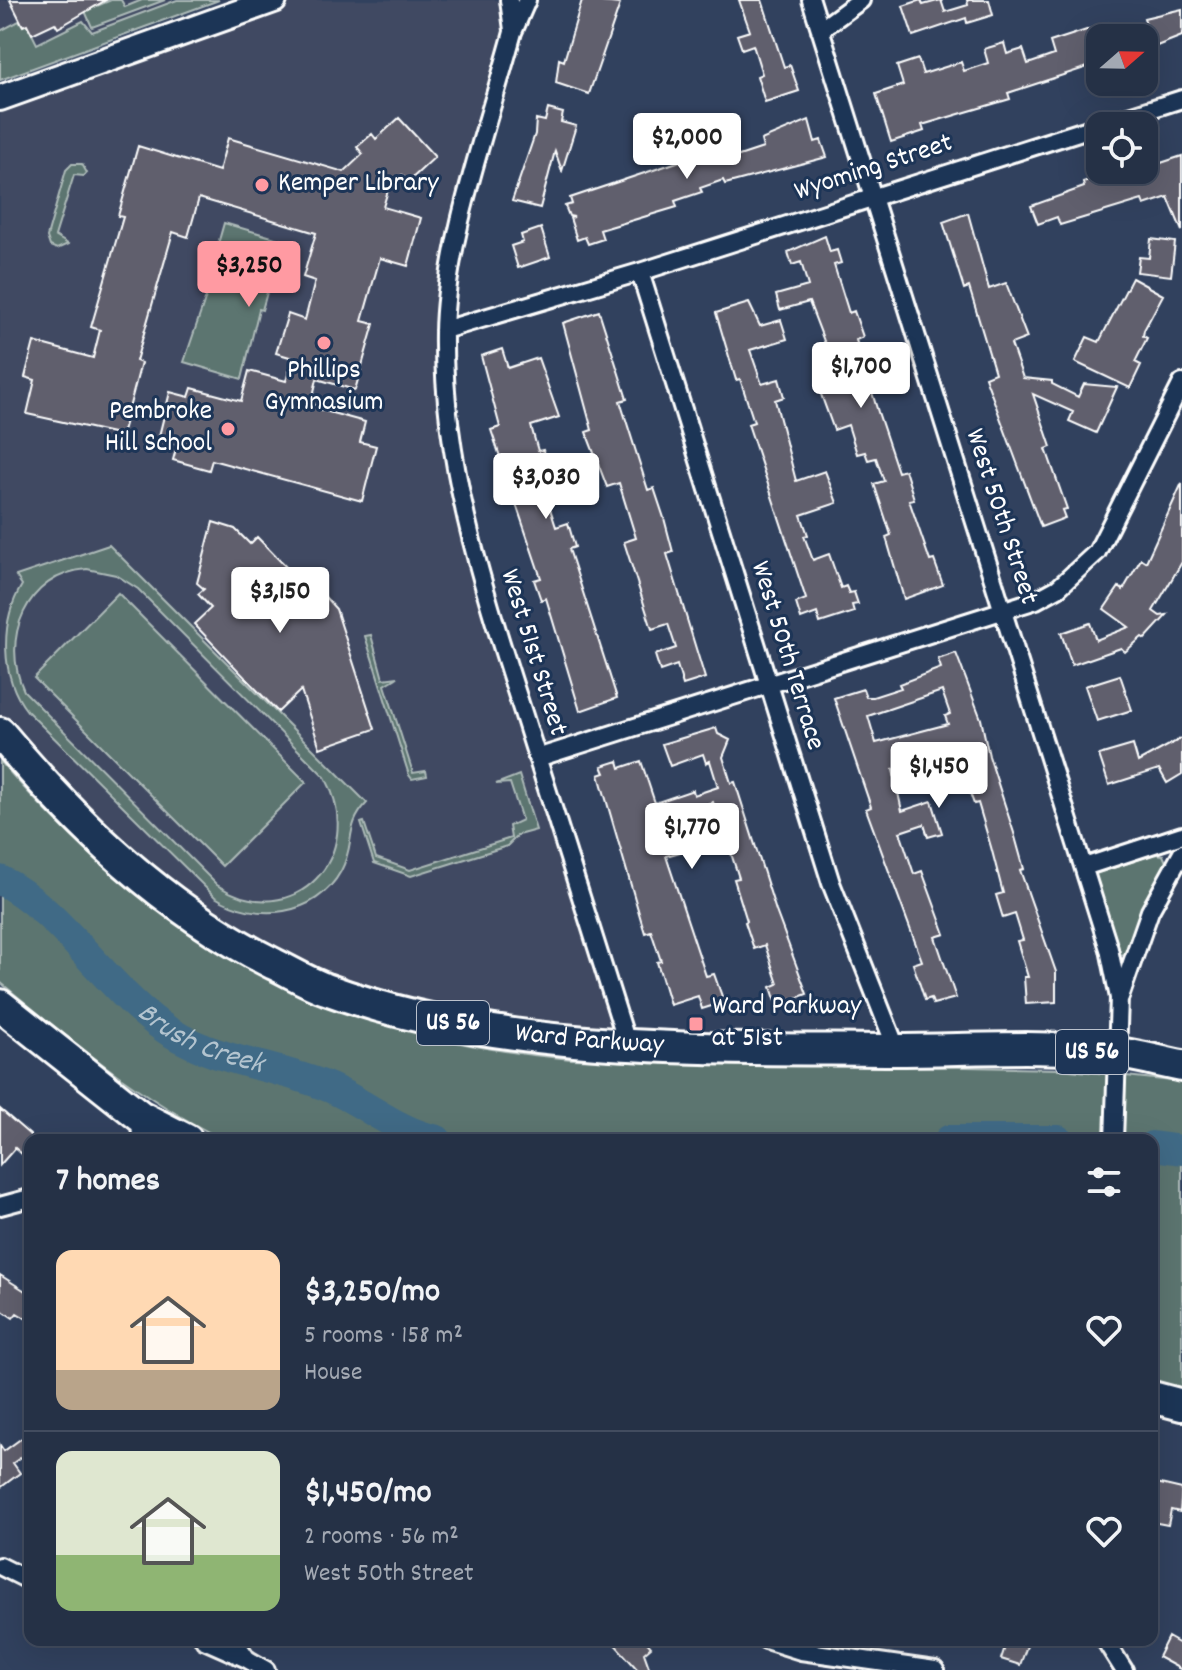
<!DOCTYPE html>
<html lang="en">
<head>
<meta charset="utf-8">
<style>
	:root { --surface:#253146; --page:#2d394d; --text:#f1f3f6; --muted:#a3a9b3; --line:#424c5f; --accent:#ff9aa2 }
	body { margin:0; font-family:Dekko,sans-serif; background:var(--page); color:var(--text); height:100vh; display:flex; flex-direction:column; font-size:30px; white-space:nowrap }
	* { box-sizing:border-box; margin:0 }
	p { font-size:26px; color:var(--muted) }
	.icon { flex:none; width:44px; height:44px; fill:none; stroke:currentColor; stroke-width:2; stroke-linecap:round; stroke-linejoin:round }
	.map { position:relative; flex:1; overflow:hidden }
	.drawer { position:absolute; left:24px; top:1134px; width:1134px; height:512px; display:flex; flex-direction:column; background:var(--surface); border-radius:16px; box-shadow:0 8px 32px #0002,0 0 0 2px var(--line) }
	.drawer>* { flex:none }
	.needle { width:52px; rotate:70deg }
	.fabs { position:absolute; left:1086px; top:24px; display:grid; gap:16px }
	.fabs a { display:grid; place-items:center; width:72px; height:72px; border-radius:16px; background:var(--surface); box-shadow:0 8px 32px #0002,0 0 0 2px var(--line); font-size:40px }
	.price { position:absolute; translate:-50% -68px; padding:0 18px; border-radius:8px; background:#fff; color:#222; font-size:26px; line-height:52px; filter:drop-shadow(0 2px 4px #0008) }
	.price::after { content:''; position:absolute; left:50%; top:48px; width:24px; height:18px; margin-left:-12px; background:inherit; clip-path:polygon(0 0,100% 0,50% 100%) }
	.price.selected { background:var(--accent); color:#111 }
	ul { padding:0; list-style:none }
	li { display:flex; align-items:center; gap:24px; height:200px; padding:0 32px }
	li+li { border-top:2px solid var(--line) }
	li span { display:grid; place-items:center; flex:none; width:224px; height:160px; border-radius:16px; color:#555 }
	li>.icon { margin-inline-start:auto }
	span .icon { width:96px; height:96px; fill:#fffc; stroke-width:1 }
	li b { font-size:34px }
	h2 { display:flex; justify-content:space-between; align-items:center; height:96px; padding:0 32px; font-size:34px }
	.map>svg:first-child { display:block }
</style>
</head>
<body>
<div class="map">
<svg width="1182" height="1670" viewBox="0 0 1182 1670">
	<rect width="100%" height="100%" fill="#31415e"/>
	<filter id="ink" filterUnits="userSpaceOnUse"><feTurbulence type="fractalNoise" baseFrequency=".0125" numOctaves="2"/><feDisplacementMap in="SourceGraphic" scale="16" xChannelSelector="R" yChannelSelector="G"/><feConvolveMatrix kernelMatrix="1 2 1 2 8 2 1 2 1" color-interpolation-filters="sRGB"/></filter>
	<g filter="url(#ink)">
		<!-- built -->
		<path fill="#3f4a62" d="M 0,0 L 219,0 L 0,80 Z
			M 274,0 L 524,0 L 507,58 L 444,330 L 469,528 L 617,1033 L 429,1019 L 230,941 L 0,733 L 0,98 Z"/>
		<!-- green -->
		<path fill="#5b7470" stroke="#adbab8" stroke-width="2" fill-rule="evenodd" d="M 111,0 L 121,0 L 125,7 L 142,0 L 165,0 L 92,27 L 85,11 Z
			M 177,0 L 219,0 L 0,80 L 0,31 L 19,21 L 23,26 L 27,24 L 37,44 L 83,21 L 92,32 Z
			M 72,164 L 82,164 L 87,173 L 84,176 L 74,175 L 55,236 L 68,244 L 57,249 L 50,246 L 47,237 L 66,170 Z
			M 224,223 L 282,240 L 262,310 L 259,309 L 242,379 L 184,362 L 207,294 L 204,293 Z
			M 109,545 L 367,803 C 344,827 356,843 341,871 C 316,917 256,923 215,897 L 27,711 C 0,677 0,621 22,585 L 16,576 ZM 87,569 L 116,575 L 138,589 L 325,777 C 368,855 294,935 217,885 L 24,691 C 0,639 26,574 87,569 Z
			M 118,593 L 306,782 L 222,866 L 34,678 Z
			M 371,635 L 383,679 L 398,677 L 385,685 L 413,773 L 426,771 L 427,776 L 412,779 L 409,775 L 365,636 Z
			M 0,761 C 159,943 329,1038 571,1059 L 1060,1069 L 1182,1082 L 1182,1389 L 1152,1383 L 1152,1140 L 224,1140 C 141,1099 71,1041 0,982 Z
			M 519,775 L 536,830 L 518,835 L 507,846 L 411,876 L 374,863 L 361,823 L 364,822 L 376,858 L 410,870 L 511,838 L 509,826 L 522,820 L 510,783 L 496,784 Z
			M 1155,854 L 1163,855 L 1166,862 L 1145,901 L 1125,954 L 1120,955 L 1094,878 L 1095,874 Z"/>
		<g fill="none" stroke-linecap="round" stroke-linejoin="round">
			<!-- river -->
			<g stroke="#406b86" stroke-width="30">
				<path id="s1" d="M 0,880 C 58,908 102,982 157,1023 C 208,1062 271,1063 328,1087 C 366,1103 395,1131 437,1140"/>
				<path d="M 949,1140 L 1058,1140"/>
				<path d="M 1152,1146 L 1182,1150"/>
			</g>
		</g>
		<!-- building -->
		<path fill="#615e6d" stroke="#fff" stroke-width="2" fill-rule="evenodd" d="M 10,0 L 106,0 L 58,28 L 55,23 L 32,34 L 27,24 L 23,26 Z
			M 582,0 L 620,4 L 589,94 L 556,83 L 559,59 L 564,61 Z
			M 739,0 L 762,0 L 784,67 L 790,65 L 799,91 L 765,102 L 757,76 L 762,74 L 753,45 L 742,49 L 737,35 L 750,31 Z
			M 921,0 L 923,5 L 941,0 L 945,12 L 968,5 L 967,0 L 989,0 L 993,15 L 967,23 L 966,18 L 913,36 L 903,6 Z
			M 1182,9 L 1182,36 L 1144,51 L 1141,25 L 1146,24 L 1144,18 Z
			M 1108,23 L 1113,38 L 1100,38 L 1100,63 L 1008,93 L 1010,99 L 922,125 L 924,131 L 891,142 L 876,94 L 903,85 L 897,66 L 918,59 L 923,74 L 961,62 L 964,71 L 988,63 L 984,49 L 1004,43 L 1007,54 L 1023,49 L 1028,64 L 1054,55 L 1050,42 Z
			M 548,109 L 563,113 L 561,122 L 576,126 L 562,171 L 555,151 L 540,208 L 512,201 L 535,134 L 536,119 L 545,121 Z
			M 399,118 L 435,157 L 408,182 L 402,175 L 389,187 L 383,207 L 421,218 L 408,266 L 380,258 L 362,321 L 374,324 L 355,390 L 317,379 L 312,400 L 317,409 L 365,422 L 360,442 L 376,446 L 362,501 L 212,460 L 209,470 L 173,460 L 177,445 L 158,440 L 170,392 L 189,397 L 192,388 L 241,401 L 249,371 L 286,381 L 293,358 L 276,353 L 288,314 L 305,320 L 315,281 L 303,277 L 316,233 L 199,198 L 188,237 L 173,232 L 136,361 L 141,363 L 122,435 L 27,414 L 35,380 L 25,377 L 34,342 L 93,358 L 100,330 L 91,327 L 123,217 L 118,216 L 138,146 L 219,171 L 228,138 L 344,172 L 363,154 L 357,147 L 372,134 L 376,139 Z
			M 809,120 L 815,142 L 821,140 L 827,157 L 725,184 L 723,180 L 700,188 L 702,192 L 675,201 L 677,207 L 600,230 L 603,239 L 588,244 L 585,237 L 577,240 L 570,218 L 574,217 L 569,216 L 565,206 L 572,204 L 570,198 L 731,144 L 736,157 L 763,148 L 761,140 Z
			M 1182,156 L 1182,231 L 1168,197 L 1144,205 L 1142,200 L 1060,225 L 1057,217 L 1038,224 L 1031,206 L 1084,187 L 1083,182 L 1114,172 L 1116,178 Z
			M 968,213 L 989,289 L 1006,283 L 1027,338 L 1011,344 L 1023,378 L 1052,381 L 1052,384 L 1078,397 L 1084,384 L 1117,387 L 1096,433 L 1069,421 L 1073,412 L 1033,394 L 1051,447 L 1046,449 L 1067,509 L 1062,510 L 1065,518 L 1041,527 L 985,377 L 995,373 L 969,287 L 964,289 L 943,222 Z
			M 541,228 L 550,257 L 518,268 L 511,246 L 523,242 L 521,235 Z
			M 825,236 L 830,252 L 837,250 L 841,263 L 834,265 L 849,313 L 854,311 L 863,337 L 856,340 L 878,412 L 898,472 L 905,470 L 914,499 L 909,500 L 930,561 L 934,560 L 943,585 L 904,599 L 886,537 L 891,535 L 874,484 L 884,481 L 876,458 L 868,460 L 865,452 L 857,454 L 848,425 L 834,430 L 818,386 L 833,381 L 829,372 L 835,370 L 809,302 L 780,310 L 776,295 L 808,286 L 801,262 L 792,265 L 788,252 Z
			M 1151,239 L 1175,242 L 1171,276 L 1137,272 L 1139,257 L 1149,258 Z
			M 1132,278 L 1163,295 L 1144,330 L 1143,336 L 1147,338 L 1135,362 L 1141,365 L 1130,388 L 1075,362 L 1087,337 L 1099,342 Z
			M 749,303 L 760,326 L 781,320 L 787,339 L 750,350 L 762,384 L 779,379 L 784,397 L 775,400 L 796,481 L 825,471 L 837,503 L 801,515 L 808,535 L 804,536 L 813,560 L 829,554 L 841,588 L 846,586 L 849,593 L 854,592 L 858,604 L 852,605 L 854,612 L 820,623 L 817,613 L 801,619 L 796,603 L 806,599 L 748,424 L 754,422 L 740,379 L 736,380 L 716,313 Z
			M 599,311 L 627,399 L 620,401 L 648,490 L 654,488 L 664,518 L 673,552 L 667,554 L 705,678 L 683,685 L 677,665 L 660,671 L 655,655 L 676,648 L 668,624 L 652,629 L 624,542 L 636,538 L 619,483 L 607,487 L 586,432 L 592,430 L 563,323 Z
			M 502,349 L 508,368 L 538,358 L 559,417 L 531,426 L 538,451 L 543,450 L 548,465 L 541,468 L 545,480 L 541,481 L 556,527 L 568,523 L 575,547 L 569,549 L 617,698 L 580,711 L 546,598 L 541,600 L 534,580 L 541,578 L 491,430 L 500,427 L 481,356 Z
			M 1182,483 L 1182,562 L 1153,611 L 1160,616 L 1167,615 L 1145,639 L 1142,637 L 1125,652 L 1121,648 L 1072,665 L 1061,633 L 1090,623 L 1096,640 L 1129,627 L 1104,609 L 1119,587 L 1123,590 L 1141,559 L 1146,562 Z
			M 213,522 L 235,529 L 250,544 L 257,537 L 320,602 L 325,597 L 336,609 L 375,729 L 320,748 L 301,690 L 278,712 L 194,624 L 211,608 L 198,594 L 204,589 L 197,583 Z
			M 956,653 L 981,719 L 989,756 L 1014,833 L 1024,869 L 1020,870 L 1056,972 L 1056,1002 L 1026,1004 L 1024,977 L 1028,977 L 1017,941 L 1023,940 L 1015,914 L 1003,918 L 996,895 L 1003,893 L 991,847 L 978,803 L 974,804 L 958,760 L 951,762 L 947,750 L 893,770 L 902,811 L 932,801 L 942,833 L 928,837 L 924,824 L 900,832 L 914,874 L 922,871 L 945,934 L 935,937 L 956,998 L 933,1004 L 931,998 L 925,1000 L 913,964 L 922,961 L 866,809 L 871,807 L 834,698 L 863,689 L 866,697 L 873,697 L 901,688 L 899,684 L 941,668 L 938,659 ZM 942,691 L 950,714 L 945,716 L 948,724 L 876,743 L 868,716 Z
			M 1120,675 L 1132,710 L 1097,721 L 1085,686 Z
			M 716,728 L 718,734 L 730,740 L 723,757 L 731,783 L 735,782 L 776,911 L 807,994 L 777,1005 L 771,987 L 778,984 L 765,945 L 754,949 L 745,922 L 747,921 L 734,879 L 739,878 L 726,838 L 732,836 L 722,806 L 715,808 L 713,802 L 669,818 L 680,852 L 666,856 L 706,976 L 714,974 L 724,1002 L 702,1009 L 698,996 L 670,1005 L 657,962 L 661,961 L 651,931 L 645,933 L 641,920 L 599,775 L 605,773 L 602,766 L 618,761 L 620,768 L 641,761 L 655,803 L 693,790 L 694,795 L 718,787 L 710,761 L 706,763 L 703,754 L 670,766 L 662,744 Z
			M 1182,738 L 1182,774 L 1167,783 L 1159,769 L 1109,785 L 1099,755 L 1133,745 L 1138,762 Z
			M 0,1109 L 30,1135 L 30,1161 L 15,1148 L 0,1165 Z
			M 0,1275 L 30,1294 L 30,1321 L 17,1313 L 13,1318 L 0,1309 Z
			M 22,1438 L 30,1451 L 13,1463 L 20,1473 L 0,1488 L 0,1445 L 4,1451 Z
			M 1152,1482 L 1182,1489 L 1180,1512 L 1171,1510 L 1168,1525 L 1152,1522 Z
			M 1168,1637 L 1182,1645 L 1182,1670 L 1158,1657 Z
			M 611,1640 L 645,1640 L 651,1647 L 644,1653 L 650,1670 L 638,1670 Z
			M 1007,1641 L 1027,1646 L 1020,1665 L 1001,1659 Z"/>
		<g fill="none" stroke-linecap="round" stroke-linejoin="round">
			<!-- street casing -->
			<g stroke="#fff" stroke-width="22">
				<path id="street" d="M 509,0 L 513,30
					M 527,0 L 513,32 C 489,122 445,242 444,333 C 442,467 486,596 526,722 C 560,830 594,938 628,1046
					M 811,0 L 1109,949 L 1119,998 L 1114,1140
					M 820,30 L 861,0
					M 640,272 L 831,883 L 897,1050
					M 444,330 L 640,272 L 1182,99
					M 537,758 L 1036,600 L 1058,588 L 1097,552 L 1182,383
					M 1084,867 L 1182,835
					M 1120,997 L 1150,911 L 1182,853
					M 140,1116 L 141,1140
					M 0,1206 L 30,1198
					M 0,1566 L 30,1581
					M 204,1640 L 247,1659
					M 234,1640 L 247,1659 L 266,1670
					M 766,1640 L 801,1651 L 935,1670
					M 1105,1640 L 1124,1670"/>
			</g>
			<!-- secondary casing -->
			<g stroke="#fff" stroke-width="30">
				<path id="secondary" d="M 0,98 L 274,0"/>
			</g>
			<!-- highway casing -->
			<g stroke="#fff" stroke-width="36">
				<g id="highway">
					<path id="s2" d="M 0,733 C 80,828 163,908 274,964 C 291,972 308,983 326,989 C 507,1055 703,1048 893,1050 C 968,1050 1044,1044 1119,1053 C 1140,1056 1161,1062 1182,1066"/>
					<path d="M 0,1005 L 140,1116 L 187,1140"/>
					<path d="M 1152,1397 L 1182,1405"/>
				</g>
			</g>
			<!-- street -->
			<use href="#street" stroke="#1d3557" stroke-width="16"/>
			<!-- secondary -->
			<use href="#secondary" stroke="#1d3557" stroke-width="24"/>
			<!-- highway -->
			<use href="#highway" stroke="#1d3557" stroke-width="30"/>
		</g>
	</g>
	<!-- markers -->
	<g fill="#ff9aa2" stroke="#1d3557" stroke-width="3">
		<circle cx="262" cy="185" r="8"/>
		<circle cx="324" cy="343" r="8"/>
		<circle cx="228" cy="429" r="8"/>
		<rect x="688" y="1016" width="16" height="16" rx="4"/>
	</g>
	<g text-anchor="middle" dominant-baseline="central" stroke-width="6" stroke-linejoin="round" paint-order="stroke">
		<!-- shield labels -->
		<g fill="#1d3557" stroke="#bbc2cd" stroke-width="2">
			<rect x="417" y="1001" width="72" height="44" rx="6"/>
			<rect x="1056" y="1030" width="72" height="44" rx="6"/>
		</g>
		<g font-size="26" font-weight="bold" fill="#fff">
			<text x="453" y="1023">US 56</text>
			<text x="1092" y="1052">US 56</text>
		</g>
		<!-- street labels -->
		<g font-size="28" fill="#fff" stroke="#1d3557">
			<text transform="translate(874 169) rotate(-18)">Wyoming Street</text>
			<text transform="translate(1000 517) rotate(72)">West 50th Street</text>
			<text transform="translate(532 653) rotate(73)">West 51st Street</text>
			<text transform="translate(786 656) rotate(73)">West 50th Terrace</text>
			<text stroke="none"><textPath href="#s2" startOffset="688">Ward Parkway</textPath></text>
		</g>
		<!-- poi labels -->
		<g font-size="28" fill="#fff" stroke="#1d3557" text-anchor="start">
			<text x="278" y="185">Kemper Library</text>
			<text x="324" y="372" text-anchor="middle">Phillips<tspan x="324" dy="32">Gymnasium</tspan></text>
			<text x="212" y="413" text-anchor="end">Pembroke<tspan x="212" dy="32">Hill School</tspan></text>
			<text x="712" y="1008">Ward Parkway<tspan x="712" dy="32">at 51st</tspan></text>
		</g>
		<!-- water labels -->
		<g font-size="30" font-style="italic" fill="#b3c4cf" stroke="#1d3557">
			<text stroke="none"><textPath href="#s1" startOffset="260">Brush Creek</textPath></text>
		</g>
	</g>
</svg>
<div class="fabs">
<a><svg class="needle" viewBox="-14 -14 28 28"><path d="M0-13l5 13h-10z" fill="#e53935"/><path d="M0 13l5-13h-10z" fill="#a3a9b3"/></svg></a>
<a><svg class="icon" aria-label="locate" viewBox="0 0 24 24"><circle cx="12" cy="12" r="6"/><path d="M12 2v4M12 18v4M2 12h4M18 12h4"/></svg></a>
</div>
<b class="price" style="left:687px;top:181px">$2,000</b>
<b class="price selected" style="left:249px;top:309px">$3,250</b>
<b class="price" style="left:861px;top:410px">$1,700</b>
<b class="price" style="left:546px;top:521px">$3,030</b>
<b class="price" style="left:280px;top:635px">$3,150</b>
<b class="price" style="left:939px;top:810px">$1,450</b>
<b class="price" style="left:692px;top:871px">$1,770</b>
<section class="drawer">
<h2>7 homes<svg class="icon" aria-label="filters" viewBox="0 0 24 24"><path d="M4 7h16M4 17h16"/><circle cx="9" cy="7" r="2"/><circle cx="15" cy="17" r="2"/></svg></h2>
<ul>
<li><span style="background:linear-gradient(#ffd9b3 75%,#b9a48a 0)"><svg class="icon" aria-label="home" viewBox="0 0 24 24"><path d="M3 11l9-7 9 7M6 9v11h12V9"/></svg></span><div><b>$3,250/mo</b><p>5 rooms · 158 m²</p><p>House</p></div><svg class="icon" aria-label="heart" viewBox="0 0 24 24"><path d="M12 20l-8-8c-3-5 5-10 8-4 3-6 11-1 8 4z"/></svg></li>
<li><span style="background:linear-gradient(#dfe7d0 65%,#8fb573 0)"><svg class="icon" aria-label="home" viewBox="0 0 24 24"><path d="M3 11l9-7 9 7M6 9v11h12V9"/></svg></span><div><b>$1,450/mo</b><p>2 rooms · 56 m²</p><p>West 50th Street</p></div><svg class="icon" aria-label="heart" viewBox="0 0 24 24"><path d="M12 20l-8-8c-3-5 5-10 8-4 3-6 11-1 8 4z"/></svg></li>
</ul>
</section>
</div>
</body>
</html>
